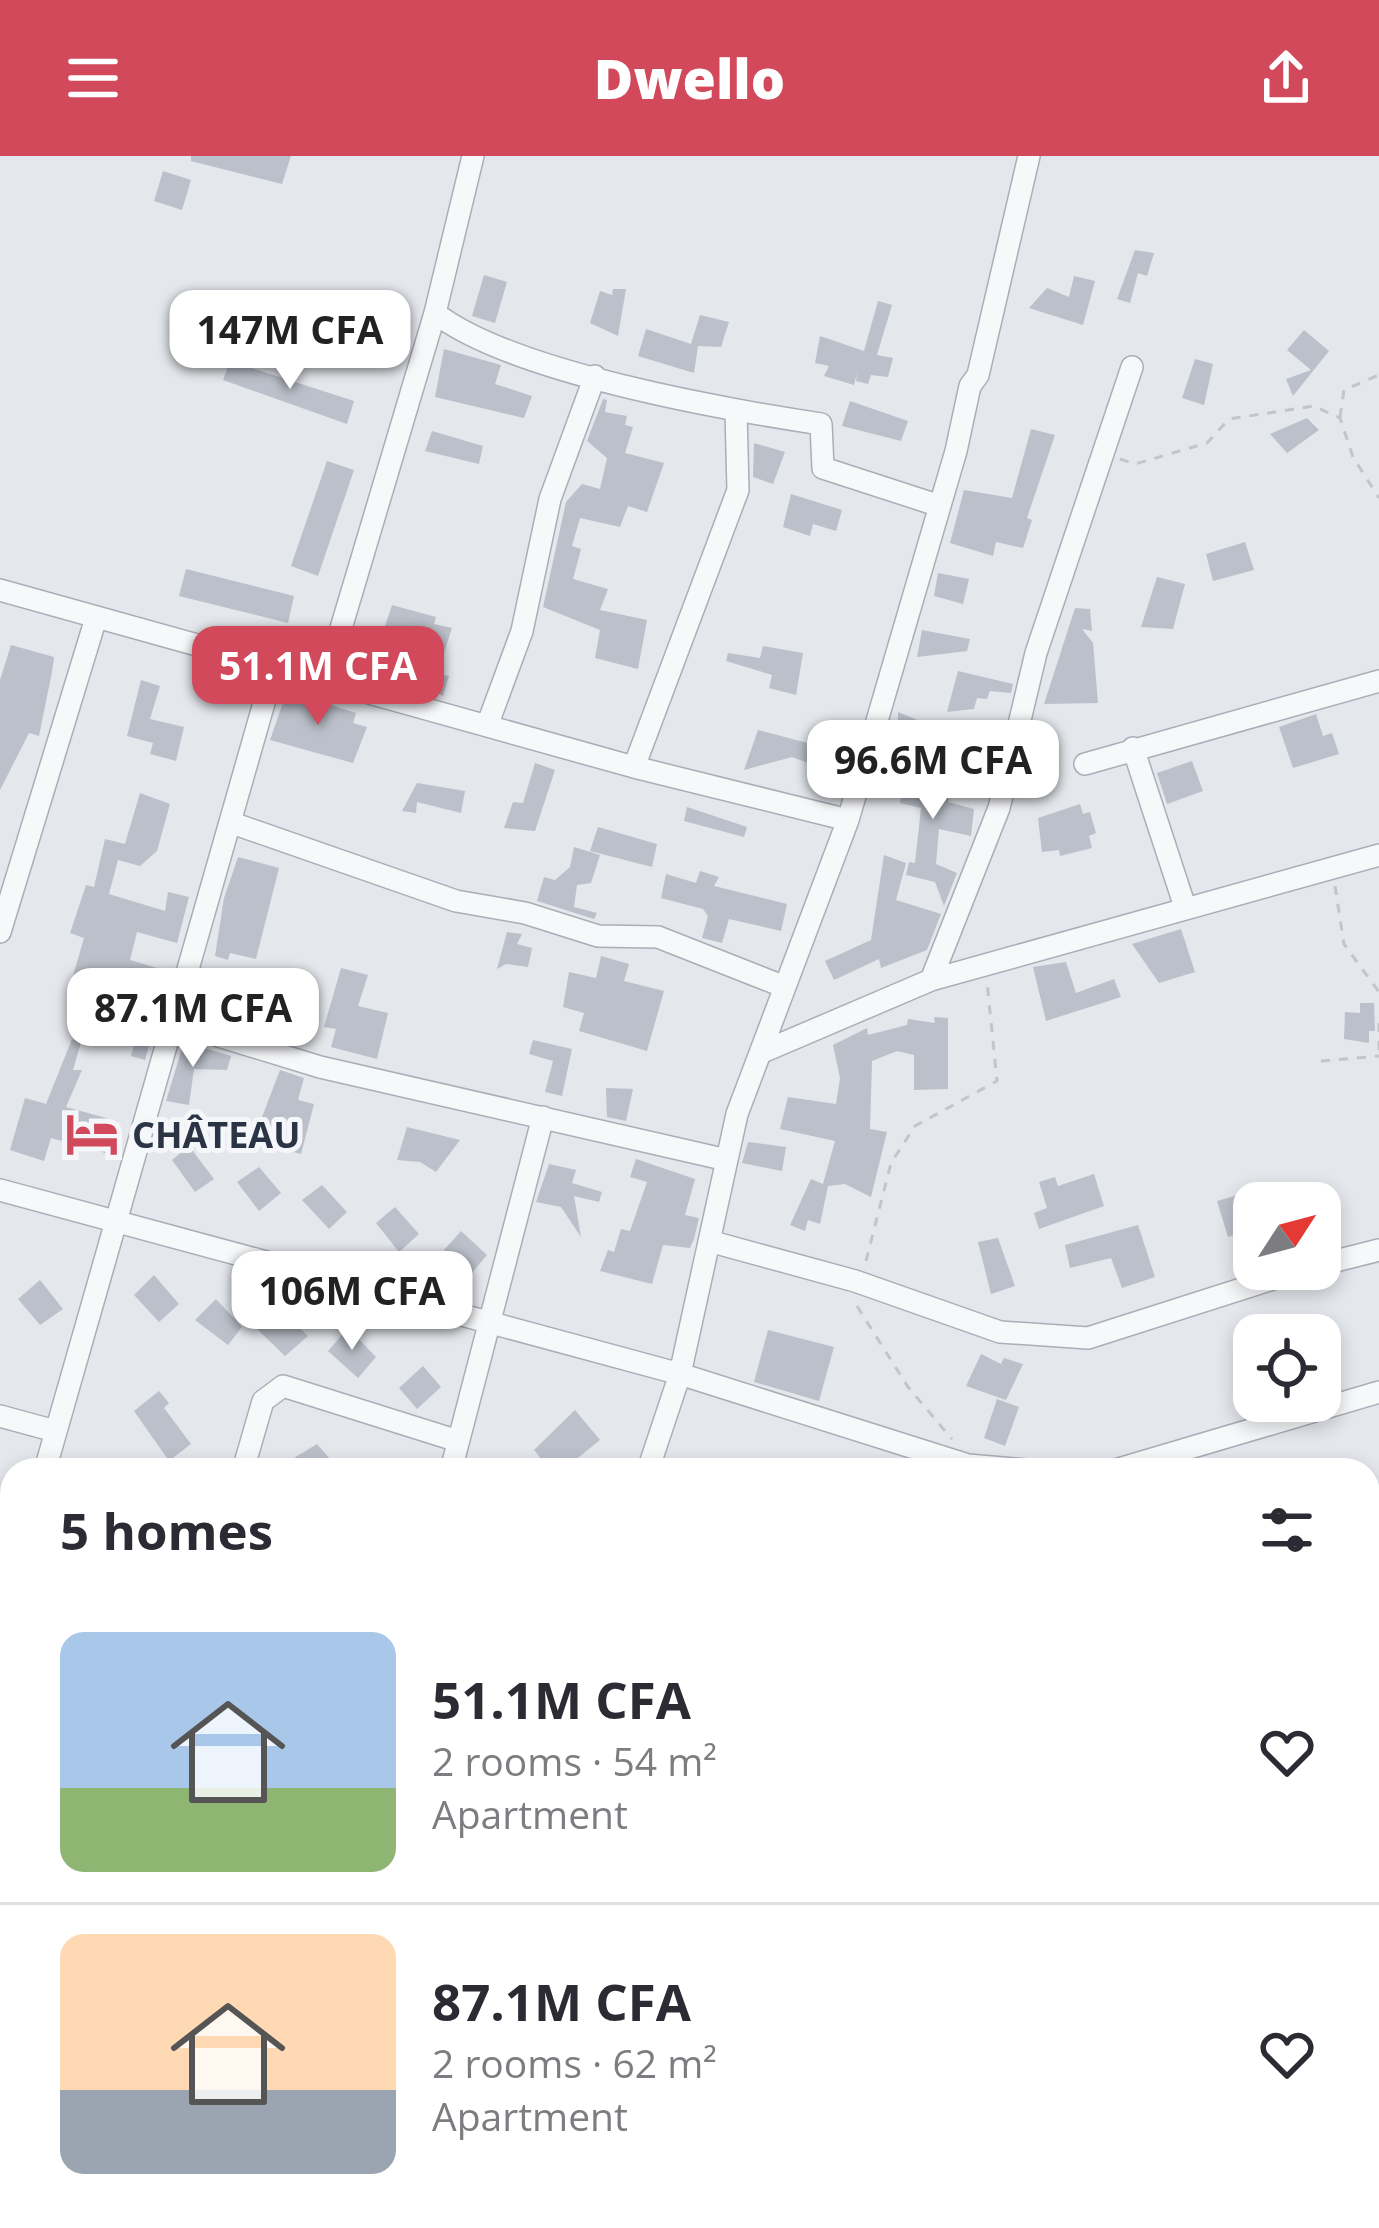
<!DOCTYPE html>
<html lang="en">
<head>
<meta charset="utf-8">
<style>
	:root { --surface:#fff; --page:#f2f2f3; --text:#2b2b33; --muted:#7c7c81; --line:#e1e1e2; --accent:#d1495b }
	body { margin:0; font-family:"Open Sans",sans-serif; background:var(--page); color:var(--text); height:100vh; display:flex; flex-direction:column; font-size:45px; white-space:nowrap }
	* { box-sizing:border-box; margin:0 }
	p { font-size:39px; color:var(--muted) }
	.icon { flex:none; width:66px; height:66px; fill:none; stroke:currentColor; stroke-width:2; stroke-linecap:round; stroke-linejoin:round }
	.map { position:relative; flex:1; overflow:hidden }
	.panel { position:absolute; left:0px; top:1302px; width:1380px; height:771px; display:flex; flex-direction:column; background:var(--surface); border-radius:36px 36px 0 0; box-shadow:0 6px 18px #0003 }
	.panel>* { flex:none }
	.needle { width:78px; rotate:54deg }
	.controls { position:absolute; left:1233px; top:1026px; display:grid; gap:24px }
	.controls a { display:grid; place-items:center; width:108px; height:108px; border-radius:24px; background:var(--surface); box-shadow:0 6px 18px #0003; font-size:60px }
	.price { position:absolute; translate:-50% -102px; padding:0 27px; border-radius:24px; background:#fff; color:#222; font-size:39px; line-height:78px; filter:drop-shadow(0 3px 6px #0008) }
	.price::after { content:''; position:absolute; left:50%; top:72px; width:36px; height:27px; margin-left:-18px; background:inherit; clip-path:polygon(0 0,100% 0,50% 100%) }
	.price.current { background:var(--accent); color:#fff }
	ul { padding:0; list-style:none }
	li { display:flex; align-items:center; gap:36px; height:300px; padding:0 60px }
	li+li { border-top:3px solid var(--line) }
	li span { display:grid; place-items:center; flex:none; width:336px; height:240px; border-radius:24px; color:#555 }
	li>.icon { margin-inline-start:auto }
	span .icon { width:144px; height:144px; fill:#fffc; stroke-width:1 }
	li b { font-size:51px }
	h2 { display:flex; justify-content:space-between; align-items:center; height:144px; padding:0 60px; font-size:51px }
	header { display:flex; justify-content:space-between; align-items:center; height:156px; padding:0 60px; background:var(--accent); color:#fff; font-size:54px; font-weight:800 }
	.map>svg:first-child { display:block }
</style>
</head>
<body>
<header><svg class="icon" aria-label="menu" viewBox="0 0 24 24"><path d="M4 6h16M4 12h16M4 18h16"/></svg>Dwello<svg class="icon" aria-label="share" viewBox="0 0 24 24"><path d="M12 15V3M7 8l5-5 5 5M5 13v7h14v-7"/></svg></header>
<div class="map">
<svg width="1379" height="2072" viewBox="0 0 1379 2072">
	<rect width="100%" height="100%" fill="#e4e7ec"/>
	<!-- building -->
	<path fill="#bbc0ca" d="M 191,0 L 291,0 L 282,28 L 191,5 Z
		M 163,15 L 191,24 L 182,54 L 154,45 Z
		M 1135,94 L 1154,97 L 1147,120 L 1138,117 L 1130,147 L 1117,143 Z
		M 484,119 L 507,126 L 495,167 L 472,160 Z
		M 1074,120 L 1095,125 L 1083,169 L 1029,152 L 1047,132 L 1069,141 Z
		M 613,133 L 626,133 L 618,180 L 590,167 L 600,135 L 612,139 Z
		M 878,145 L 892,149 L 877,199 L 893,202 L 888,221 L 871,219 L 868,228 L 856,225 L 857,217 L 854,229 L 824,220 L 829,210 L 815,207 L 820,180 L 864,195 Z
		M 700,159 L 729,166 L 721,191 L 698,190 L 694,217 L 638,200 L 646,173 L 691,188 Z
		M 1304,174 L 1329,195 L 1293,240 L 1286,223 L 1311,214 L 1287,194 Z
		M 444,193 L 501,209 L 495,228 L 532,240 L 524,262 L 435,241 Z
		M 1195,203 L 1213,208 L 1204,249 L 1182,242 Z
		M 230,205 L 354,245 L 347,268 L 223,224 Z
		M 603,243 L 607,244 L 605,256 L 627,260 L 625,269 L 633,271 L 625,297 L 664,307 L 647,356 L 628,350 L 620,371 L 580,362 L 572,390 L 581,393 L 573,423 L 608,433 L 600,454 L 647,464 L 638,513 L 595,502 L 600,474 L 543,451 L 566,346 L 582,328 L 600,333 L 607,302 L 587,285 Z
		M 850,245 L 908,265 L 901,285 L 842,270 Z
		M 1307,262 L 1319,274 L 1287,297 L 1270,278 Z
		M 1031,273 L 1055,279 L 1027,362 L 1032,364 L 1023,392 L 996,386 L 993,400 L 950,387 L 964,334 L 1012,342 Z
		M 432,275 L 483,290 L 479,308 L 425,295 Z
		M 754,287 L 785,296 L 773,328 L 753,321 Z
		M 327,305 L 354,314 L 318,420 L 291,410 Z
		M 791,338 L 842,354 L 836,375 L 813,368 L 810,380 L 783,371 Z
		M 1245,386 L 1254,414 L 1213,425 L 1206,398 Z
		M 186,413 L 294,440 L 288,467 L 179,440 Z
		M 938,417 L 969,423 L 963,448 L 934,440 Z
		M 1157,421 L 1185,428 L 1173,473 L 1141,471 Z
		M 392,449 L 436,461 L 434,468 L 452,472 L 437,518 L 449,520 L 443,540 L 409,520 L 416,489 L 385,470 Z
		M 1075,452 L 1090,453 L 1092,475 L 1082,473 L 1093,487 L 1098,547 L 1044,548 Z
		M 922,474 L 970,483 L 967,495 L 917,501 Z
		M 11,489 L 54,501 L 52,516 L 39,580 L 29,577 L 0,634 L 0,524 Z
		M 763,490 L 803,497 L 796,539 L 769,532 L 772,519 L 726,505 L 728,497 L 760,502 Z
		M 361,495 L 408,512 L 401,530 L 354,515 Z
		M 958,515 L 1013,528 L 1011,537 L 990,535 L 987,543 L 977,542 L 974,553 L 947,556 Z
		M 141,524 L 160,530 L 150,563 L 184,571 L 176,605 L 150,598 L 153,587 L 127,580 Z
		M 287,535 L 356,557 L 353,567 L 367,571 L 353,607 L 270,584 Z
		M 898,556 L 937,572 L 934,589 L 898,582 Z
		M 1316,558 L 1323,580 L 1332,577 L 1339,598 L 1293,612 L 1279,571 Z
		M 758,574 L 823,591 L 819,611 L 792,601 L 744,614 Z
		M 933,599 L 929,627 L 951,632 L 948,646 L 974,653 L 971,680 L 939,673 L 936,708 L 957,717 L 944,750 L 935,726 L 906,719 L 909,706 L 915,707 L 921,652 L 900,647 L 905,606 Z
		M 1192,605 L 1203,635 L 1167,648 L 1157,617 Z
		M 535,607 L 555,614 L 535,675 L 504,672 L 513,646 L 523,647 Z
		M 417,627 L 465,635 L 461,657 L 417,646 L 416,657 L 402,655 Z
		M 140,637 L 170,648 L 157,695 L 140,710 L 118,704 L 109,738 L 165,755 L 168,736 L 189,741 L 177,787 L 137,776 L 130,804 L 157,812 L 146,846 L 95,830 L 92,843 L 68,837 L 84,782 L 70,777 L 86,729 L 94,731 L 105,683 L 125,688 Z
		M 1080,648 L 1083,658 L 1090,656 L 1096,677 L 1089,680 L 1092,692 L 1060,700 L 1059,694 L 1042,696 L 1038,662 Z
		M 687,651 L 747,671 L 744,681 L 684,665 Z
		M 598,671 L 657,688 L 652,711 L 590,695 Z
		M 574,691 L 600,699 L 591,727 L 577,729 L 574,751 L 597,757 L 594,763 L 537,745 L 544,721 L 555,724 L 570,711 Z
		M 884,699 L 906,707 L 896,744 L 941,758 L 927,794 L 881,812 L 879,803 L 834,824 L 825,805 L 871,784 Z
		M 238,701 L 279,712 L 256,803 L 230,797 L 228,804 L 215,800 L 224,742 Z
		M 700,715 L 719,721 L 714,730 L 787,748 L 781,775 L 729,763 L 722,787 L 702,782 L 708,760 L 703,753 L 661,742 L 666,718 L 696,727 Z
		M 1181,773 L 1195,816 L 1159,827 L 1132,788 Z
		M 507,776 L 522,778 L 517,788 L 532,792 L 528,811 L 506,808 L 497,813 Z
		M 601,800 L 629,808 L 624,825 L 664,835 L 647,895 L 579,875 L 584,857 L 563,851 L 569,816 L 596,822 Z
		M 1066,806 L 1076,837 L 1114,823 L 1121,841 L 1046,865 L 1033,811 Z
		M 341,812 L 368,819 L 358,850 L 388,857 L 377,903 L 331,891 L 336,873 L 324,871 Z
		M 146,847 L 160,851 L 145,904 L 131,900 Z
		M 1360,847 L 1374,847 L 1375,875 L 1369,875 L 1369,887 L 1344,883 L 1345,856 L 1360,857 Z
		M 934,861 L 948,862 L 948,933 L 914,934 L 914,899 L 897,895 L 872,905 L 870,973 L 887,976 L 871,1041 L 845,1028 L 828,1030 L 820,1068 L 808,1064 L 805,1075 L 790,1069 L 811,1023 L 823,1028 L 835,985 L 780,973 L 788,941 L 836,948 L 840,922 L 833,889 L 867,872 L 868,879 L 907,869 L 908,863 L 935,867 Z
		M 72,883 L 81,886 L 73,914 L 82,914 L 66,951 L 117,965 L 109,998 L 51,982 L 44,1005 L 10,994 L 25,942 L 46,948 Z
		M 533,884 L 572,893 L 562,940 L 545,936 L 553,905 L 529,898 Z
		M 184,886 L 231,900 L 227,914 L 194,913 L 189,949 L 166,945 Z
		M 280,914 L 304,922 L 298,944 L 314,948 L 301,998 L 253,985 Z
		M 606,932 L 633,933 L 626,965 L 607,961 Z
		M 407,971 L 460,984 L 436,1016 L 420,1006 L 397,1004 Z
		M 748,986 L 786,991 L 782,1015 L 742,1007 Z
		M 189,990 L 214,1023 L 195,1036 L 172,1004 Z
		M 636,1003 L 695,1023 L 685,1059 L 699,1062 L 694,1083 L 690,1092 L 663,1089 L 652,1128 L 600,1115 L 608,1094 L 614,1096 L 621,1073 L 630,1075 L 647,1026 L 630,1021 Z
		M 549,1008 L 576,1014 L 572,1027 L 602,1036 L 599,1046 L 574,1040 L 581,1081 L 561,1051 L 536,1046 Z
		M 259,1011 L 281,1037 L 259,1055 L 237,1026 Z
		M 1094,1018 L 1104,1050 L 1039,1073 L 1034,1057 L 1047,1052 L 1039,1026 L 1055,1021 L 1058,1030 Z
		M 322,1029 L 347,1056 L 329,1073 L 302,1044 Z
		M 1238,1039 L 1249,1074 L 1228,1081 L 1217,1045 Z
		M 395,1051 L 419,1078 L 399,1096 L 376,1067 Z
		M 1138,1069 L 1155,1121 L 1122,1132 L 1111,1102 L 1070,1112 L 1065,1089 Z
		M 461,1075 L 487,1099 L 470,1119 L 444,1094 Z
		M 998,1082 L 1015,1130 L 991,1138 L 978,1086 Z
		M 154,1119 L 179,1148 L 159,1166 L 134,1139 Z
		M 40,1124 L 63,1153 L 40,1169 L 18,1143 Z
		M 216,1143 L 242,1171 L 228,1189 L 195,1164 Z
		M 277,1151 L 308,1180 L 285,1200 L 257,1173 Z
		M 348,1172 L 376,1201 L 358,1222 L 328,1195 Z
		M 768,1174 L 834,1191 L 819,1245 L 754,1226 Z
		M 981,1198 L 1001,1208 L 1004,1202 L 1023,1208 L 1006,1244 L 966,1230 Z
		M 423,1210 L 441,1231 L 417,1253 L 399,1232 Z
		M 159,1235 L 169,1247 L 164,1252 L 191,1288 L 169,1305 L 134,1255 Z
		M 997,1243 L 1019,1251 L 1005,1290 L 984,1282 Z
		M 575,1254 L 600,1284 L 563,1314 L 550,1314 L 534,1294 Z
		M 317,1288 L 340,1314 L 296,1314 L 289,1305 Z"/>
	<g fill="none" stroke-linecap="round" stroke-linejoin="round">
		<!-- minor casing -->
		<g stroke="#a9aeb7" stroke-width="24">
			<path id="minor" d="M 435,157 C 511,216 722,253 821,268 L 823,312 L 940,350
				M 0,434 L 634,611 L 848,664
				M 325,526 L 435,157 L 473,0
				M 487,570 L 522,475 L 550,343 L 595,220
				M 1133,592 L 1185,751
				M 1085,608 L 1379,525
				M 634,611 L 738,334 L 736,255
				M 232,667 L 456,745 L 525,757 L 598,780 L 658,781 L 785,831
				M 0,776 L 96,462
				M 931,824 L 999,652 L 1036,497 L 1132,211
				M 173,866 L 320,911 L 727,1004
				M 760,897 L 931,824 L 1379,699
				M 0,1034 L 680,1218 L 968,1309 L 1026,1314
				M 709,1085 L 855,1125 L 1000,1176 L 1088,1182 L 1304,1113
				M 1320,1109 L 1379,1094
				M 0,1260 L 55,1275
				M 45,1314 L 274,512
				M 243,1314 L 263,1245 L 283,1230 L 458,1285
				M 451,1314 L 543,961
				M 648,1314 L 680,1218 L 737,958 L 848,664 L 956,295 L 970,230 L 978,219 L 1029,0
				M 1115,1314 L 1379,1236
				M 1368,1422 L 1379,1418
				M 0,1473 L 12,1430
				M 0,1577 L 12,1580
				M 1368,1928 L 1379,1923
				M 526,2061 L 529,2072
				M 1160,2061 L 1163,2072
				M 1314,2061 L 1317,2072
				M 776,2072 L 821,2061"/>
		</g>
		<!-- path -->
		<path stroke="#c2c5cb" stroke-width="3" stroke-dasharray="9 9" stroke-linecap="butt" d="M 1340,261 L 1344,234 L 1379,219
			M 1120,303 L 1135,308 L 1207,287 L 1229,263 L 1314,250 L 1340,262 L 1353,301 L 1379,342
			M 1335,730 L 1344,788 L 1379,836
			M 1379,867 L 1379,903
			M 1321,905 L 1379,900
			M 866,1105 L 891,1007 L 915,970 L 997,925 L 987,826
			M 857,1150 L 908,1231 L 952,1283
			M 1368,1710 L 1379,1708"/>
		<!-- minor -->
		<use href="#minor" stroke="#f7f8fa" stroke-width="21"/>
	</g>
	<!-- icons -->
	<defs>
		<g id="hotel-bare" transform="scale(4.14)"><path d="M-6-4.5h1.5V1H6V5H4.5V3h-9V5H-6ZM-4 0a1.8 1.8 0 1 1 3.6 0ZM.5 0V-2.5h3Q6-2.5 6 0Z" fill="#d1495b" stroke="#f4f6f9" stroke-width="2.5" paint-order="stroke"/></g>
	</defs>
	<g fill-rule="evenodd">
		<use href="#hotel-bare" x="92" y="978"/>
	</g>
	<g text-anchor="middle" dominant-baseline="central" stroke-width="10" stroke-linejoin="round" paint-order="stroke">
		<!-- poi labels -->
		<g font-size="36" font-weight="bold" fill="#2b3445" stroke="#f4f6f9" text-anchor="start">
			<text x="132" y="978">CHÂTEAU</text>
		</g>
	</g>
</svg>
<div class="controls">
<a><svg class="needle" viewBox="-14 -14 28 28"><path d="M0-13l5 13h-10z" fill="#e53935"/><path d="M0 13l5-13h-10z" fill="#7c7c81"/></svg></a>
<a><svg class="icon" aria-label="locate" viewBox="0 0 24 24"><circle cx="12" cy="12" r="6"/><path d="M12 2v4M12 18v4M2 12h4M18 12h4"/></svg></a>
</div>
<b class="price" style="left:290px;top:236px">147M CFA</b>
<b class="price current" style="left:318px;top:572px">51.1M CFA</b>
<b class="price" style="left:933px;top:666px">96.6M CFA</b>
<b class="price" style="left:193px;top:914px">87.1M CFA</b>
<b class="price" style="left:352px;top:1197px">106M CFA</b>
<section class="panel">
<h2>5 homes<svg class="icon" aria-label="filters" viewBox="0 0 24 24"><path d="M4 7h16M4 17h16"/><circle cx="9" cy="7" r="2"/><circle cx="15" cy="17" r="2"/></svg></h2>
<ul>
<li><span style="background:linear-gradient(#a9c7e8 65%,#8fb573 0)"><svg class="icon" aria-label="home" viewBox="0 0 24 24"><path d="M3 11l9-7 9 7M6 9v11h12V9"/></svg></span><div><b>51.1M CFA</b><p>2 rooms · 54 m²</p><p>Apartment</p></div><svg class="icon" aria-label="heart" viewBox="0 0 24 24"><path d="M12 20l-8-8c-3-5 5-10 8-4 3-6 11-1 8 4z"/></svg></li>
<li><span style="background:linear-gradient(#ffd9b3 65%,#9aa5b1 0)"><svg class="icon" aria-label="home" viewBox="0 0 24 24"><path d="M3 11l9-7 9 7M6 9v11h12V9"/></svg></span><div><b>87.1M CFA</b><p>2 rooms · 62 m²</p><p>Apartment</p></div><svg class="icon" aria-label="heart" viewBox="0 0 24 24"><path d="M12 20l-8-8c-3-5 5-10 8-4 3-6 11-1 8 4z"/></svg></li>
</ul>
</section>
</div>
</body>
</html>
